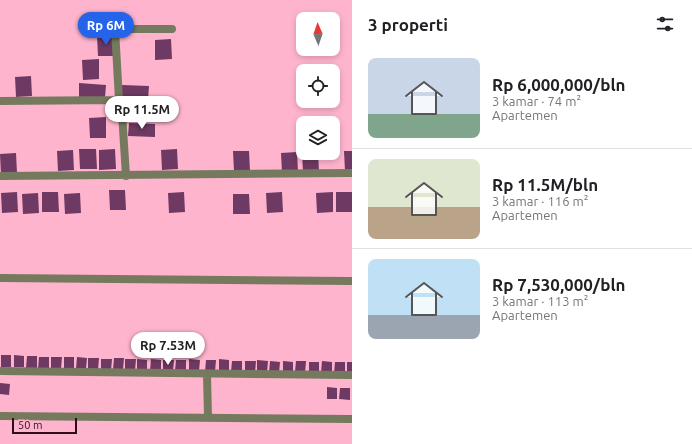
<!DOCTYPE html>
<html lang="id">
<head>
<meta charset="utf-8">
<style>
	:root { --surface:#fff; --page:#f2f2f2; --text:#202124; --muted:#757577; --line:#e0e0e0; --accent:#2563eb }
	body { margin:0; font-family:Ubuntu,sans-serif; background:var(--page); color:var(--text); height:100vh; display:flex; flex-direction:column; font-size:15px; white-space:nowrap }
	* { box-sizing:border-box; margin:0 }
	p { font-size:13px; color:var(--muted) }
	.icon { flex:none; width:22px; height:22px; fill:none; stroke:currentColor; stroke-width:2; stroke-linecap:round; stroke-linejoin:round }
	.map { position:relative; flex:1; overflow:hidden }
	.panel { display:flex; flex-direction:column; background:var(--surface); width:340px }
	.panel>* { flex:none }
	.needle { width:26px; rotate:358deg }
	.controls { position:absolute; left:296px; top:12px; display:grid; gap:8px }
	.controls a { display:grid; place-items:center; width:44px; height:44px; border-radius:8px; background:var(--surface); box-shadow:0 2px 6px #0003; font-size:20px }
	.scale { position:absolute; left:12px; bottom:10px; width:65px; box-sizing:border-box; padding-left:4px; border:2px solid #2b101b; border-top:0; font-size:11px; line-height:14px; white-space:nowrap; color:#2b101b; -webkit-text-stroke:3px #ffb4ce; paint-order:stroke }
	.price { position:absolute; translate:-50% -34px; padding:0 9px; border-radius:14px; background:#fff; color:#222; font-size:13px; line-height:26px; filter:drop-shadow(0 1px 2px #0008) }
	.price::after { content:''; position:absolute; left:50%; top:24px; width:12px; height:9px; margin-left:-6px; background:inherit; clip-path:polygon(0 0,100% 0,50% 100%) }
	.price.active { background:var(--accent); color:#fff }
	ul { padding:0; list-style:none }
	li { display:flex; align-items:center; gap:12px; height:100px; padding:0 16px }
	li+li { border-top:1px solid var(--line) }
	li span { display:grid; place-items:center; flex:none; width:112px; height:80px; border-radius:8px; color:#555 }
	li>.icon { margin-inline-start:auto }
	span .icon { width:48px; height:48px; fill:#fffc; stroke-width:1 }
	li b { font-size:17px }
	h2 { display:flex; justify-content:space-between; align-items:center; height:48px; padding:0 16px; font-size:17px }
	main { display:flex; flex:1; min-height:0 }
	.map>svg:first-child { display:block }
</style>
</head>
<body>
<main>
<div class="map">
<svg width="352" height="444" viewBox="0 0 352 444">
	<rect width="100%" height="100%" fill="#ffb4ce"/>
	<!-- building -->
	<path fill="#6e3962" d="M 97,36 L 113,36 L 114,56 L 98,56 Z
		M 171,39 L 172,59 L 155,60 L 155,40 Z
		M 99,59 L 99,79 L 83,80 L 82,60 Z
		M 31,76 L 32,96 L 16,97 L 15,77 Z
		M 79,83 L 106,85 L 105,98 L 79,97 Z
		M 122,85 L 149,86 L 148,100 L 122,98 Z
		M 127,103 L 153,104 L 153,118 L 126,116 Z
		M 106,117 L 106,138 L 90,138 L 89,118 Z
		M 129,123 L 155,124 L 155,137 L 128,136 Z
		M 79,149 L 96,149 L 97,169 L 80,169 Z
		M 115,149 L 116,169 L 99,170 L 99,150 Z
		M 177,149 L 178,169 L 162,170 L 161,150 Z
		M 73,150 L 74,170 L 58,171 L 57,151 Z
		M 233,151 L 249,151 L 250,171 L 234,171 Z
		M 344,151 L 352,151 L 352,171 L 345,171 Z
		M 297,152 L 298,172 L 282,173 L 281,153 Z
		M 16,153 L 17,173 L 1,174 L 0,154 Z
		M 302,153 L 318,153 L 319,171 L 303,172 Z
		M 109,190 L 125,190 L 126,210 L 110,210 Z
		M 17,192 L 18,212 L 2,213 L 1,193 Z
		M 42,192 L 58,192 L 59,212 L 42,212 Z
		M 184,192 L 185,212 L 169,213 L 168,193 Z
		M 282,192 L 283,212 L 267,213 L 266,193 Z
		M 333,192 L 333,212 L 317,213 L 316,193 Z
		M 336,192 L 352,192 L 352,212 L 336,212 Z
		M 38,193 L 39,213 L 23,214 L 22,194 Z
		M 80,193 L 81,213 L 65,214 L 64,194 Z
		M 233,194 L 249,194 L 250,214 L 233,214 Z
		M 1,355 L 11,355 L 11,367 L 1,367 Z
		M 14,355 L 24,356 L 24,367 L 14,367 Z
		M 27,356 L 37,356 L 37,368 L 26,368 Z
		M 39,357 L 49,357 L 49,369 L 38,369 Z
		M 51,357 L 62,357 L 61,369 L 51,369 Z
		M 64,357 L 74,357 L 74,369 L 64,368 Z
		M 77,357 L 87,358 L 86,369 L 76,369 Z
		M 88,358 L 99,358 L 98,370 L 88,370 Z
		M 114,358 L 124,358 L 123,370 L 113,370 Z
		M 101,359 L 112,359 L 111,371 L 101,370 Z
		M 125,359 L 136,359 L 135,371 L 125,370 Z
		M 137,359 L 147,360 L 147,371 L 137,371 Z
		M 151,359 L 161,360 L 161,371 L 150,371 Z
		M 189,359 L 200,360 L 199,371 L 189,371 Z
		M 219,359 L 229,360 L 229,371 L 219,371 Z
		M 163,360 L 174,360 L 173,372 L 163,371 Z
		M 176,360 L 186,360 L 186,372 L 175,371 Z
		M 206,360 L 216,360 L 215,372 L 205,372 Z
		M 257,360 L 268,361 L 267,372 L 257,372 Z
		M 232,361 L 242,361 L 242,373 L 231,372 Z
		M 245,361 L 256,361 L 255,373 L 245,372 Z
		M 270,361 L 280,362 L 279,373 L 269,373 Z
		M 283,361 L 293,362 L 293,373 L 283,373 Z
		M 296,361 L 306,361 L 305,373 L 295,372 Z
		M 322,361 L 332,362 L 332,373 L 321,373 Z
		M 309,362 L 319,362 L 319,374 L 309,373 Z
		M 335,362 L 345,362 L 345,374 L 334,374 Z
		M 347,362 L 352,362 L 352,374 L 347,374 Z
		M 0,383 L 10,384 L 9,395 L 0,394 Z
		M 327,387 L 337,388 L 337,399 L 327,399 Z
		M 340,388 L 350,388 L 350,400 L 339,399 Z"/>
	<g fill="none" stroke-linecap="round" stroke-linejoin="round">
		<!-- street -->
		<path stroke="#757a5e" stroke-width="8" d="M 97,29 L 172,29
			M 115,29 L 119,100
			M 0,101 L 119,100 L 122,113 L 126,176
			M 0,176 L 352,173
			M 0,278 L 352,281
			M 0,371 L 352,375
			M 207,374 L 208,417
			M 0,416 L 352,419"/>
	</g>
</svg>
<div class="controls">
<a><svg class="needle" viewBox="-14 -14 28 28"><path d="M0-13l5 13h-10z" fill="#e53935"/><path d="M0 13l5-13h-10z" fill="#757577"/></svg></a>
<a><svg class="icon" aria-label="locate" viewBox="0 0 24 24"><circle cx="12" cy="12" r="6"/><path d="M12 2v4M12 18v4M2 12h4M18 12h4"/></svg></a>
<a><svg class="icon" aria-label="layers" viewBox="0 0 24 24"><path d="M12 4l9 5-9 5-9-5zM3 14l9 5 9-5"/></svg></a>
</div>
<div class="scale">50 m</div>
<b class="price active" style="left:106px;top:46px">Rp 6M</b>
<b class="price" style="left:142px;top:130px">Rp 11.5M</b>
<b class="price" style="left:168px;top:366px">Rp 7.53M</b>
</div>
<section class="panel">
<h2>3 properti<svg class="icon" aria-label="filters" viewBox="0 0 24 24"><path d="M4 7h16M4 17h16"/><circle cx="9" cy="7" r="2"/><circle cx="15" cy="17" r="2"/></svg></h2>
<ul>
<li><span style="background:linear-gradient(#c9d6e8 70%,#7fa58c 0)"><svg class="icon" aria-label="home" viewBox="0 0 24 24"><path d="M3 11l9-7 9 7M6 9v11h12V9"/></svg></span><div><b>Rp 6,000,000/bln</b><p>3 kamar · 74 m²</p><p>Apartemen</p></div></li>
<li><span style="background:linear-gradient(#dfe7d0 60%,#b9a48a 0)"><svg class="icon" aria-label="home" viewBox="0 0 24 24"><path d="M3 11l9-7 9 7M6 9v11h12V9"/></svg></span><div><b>Rp 11.5M/bln</b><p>3 kamar · 116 m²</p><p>Apartemen</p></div></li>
<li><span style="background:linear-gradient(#bfe0f5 70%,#9aa5b1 0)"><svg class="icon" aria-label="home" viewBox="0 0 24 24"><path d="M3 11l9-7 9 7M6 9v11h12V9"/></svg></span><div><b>Rp 7,530,000/bln</b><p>3 kamar · 113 m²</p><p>Apartemen</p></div></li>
</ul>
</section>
</main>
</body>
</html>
